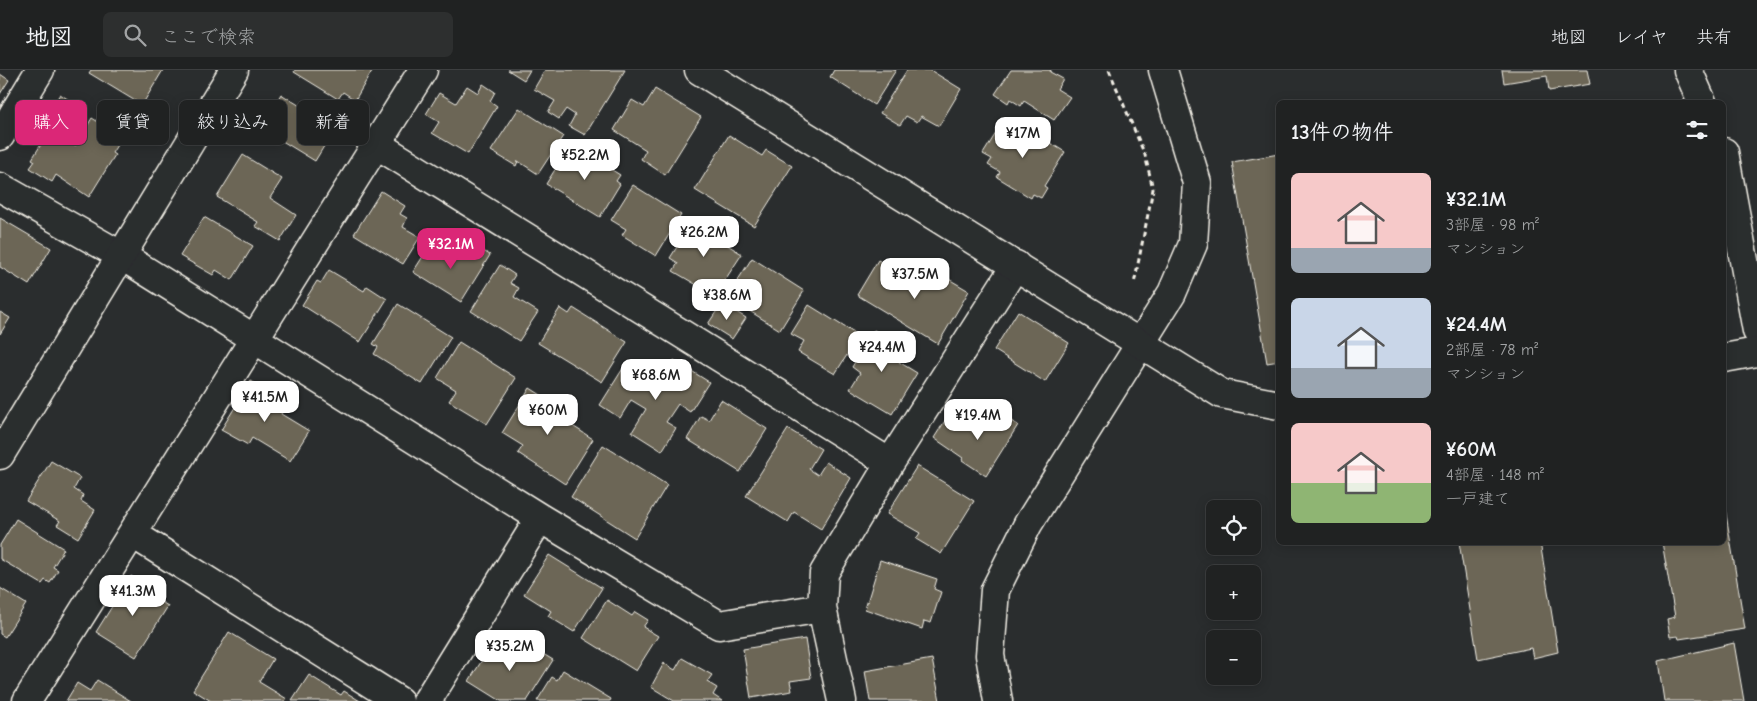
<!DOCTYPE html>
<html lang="ja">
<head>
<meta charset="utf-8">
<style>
	:root { --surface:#202222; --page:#2d2f2f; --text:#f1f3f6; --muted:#a2a4a5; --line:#3d3f40; --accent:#db2777 }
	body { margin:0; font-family:"Comic Neue","Klee One",sans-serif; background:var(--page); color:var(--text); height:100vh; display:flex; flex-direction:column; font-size:19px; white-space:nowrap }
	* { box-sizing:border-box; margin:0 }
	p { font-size:16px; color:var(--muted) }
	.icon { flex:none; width:28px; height:28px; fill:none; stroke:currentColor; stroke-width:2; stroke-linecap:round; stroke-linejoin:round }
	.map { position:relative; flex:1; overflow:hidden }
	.side { position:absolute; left:1276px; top:30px; width:450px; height:445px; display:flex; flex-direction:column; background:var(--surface); border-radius:8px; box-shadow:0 2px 12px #0003,0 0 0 1px var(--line) }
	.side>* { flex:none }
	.banner { position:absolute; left:15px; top:30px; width:475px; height:45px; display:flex; gap:10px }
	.controls { position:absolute; left:1206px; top:430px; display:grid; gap:10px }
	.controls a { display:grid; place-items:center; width:55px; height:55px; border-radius:8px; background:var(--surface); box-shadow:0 2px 12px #0003,0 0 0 1px var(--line); font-size:25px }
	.price { position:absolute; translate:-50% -42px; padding:0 11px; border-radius:10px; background:#fff; color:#222; font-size:16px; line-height:32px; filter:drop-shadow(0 1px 2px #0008) }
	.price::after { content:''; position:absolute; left:50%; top:30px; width:15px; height:11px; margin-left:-8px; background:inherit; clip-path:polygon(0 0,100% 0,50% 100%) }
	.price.on { background:var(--accent); color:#fff }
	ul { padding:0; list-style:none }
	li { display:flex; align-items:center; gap:15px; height:125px; padding:0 15px }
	li span { display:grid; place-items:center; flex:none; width:140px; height:100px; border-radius:8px; color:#555 }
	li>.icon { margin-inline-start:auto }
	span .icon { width:60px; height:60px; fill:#fffc; stroke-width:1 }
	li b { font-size:21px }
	h2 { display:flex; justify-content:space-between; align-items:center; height:60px; padding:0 15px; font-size:21px }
	.chip { padding:0 18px; border-radius:8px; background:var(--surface); box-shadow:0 2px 12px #0003,0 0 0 1px var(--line); font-size:18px; line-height:45px }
	.chip.on { background:var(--accent); color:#fff }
	header { display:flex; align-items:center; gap:30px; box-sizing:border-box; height:70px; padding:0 25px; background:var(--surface); border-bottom:1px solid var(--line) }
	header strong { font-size:24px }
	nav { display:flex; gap:28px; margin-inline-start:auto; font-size:18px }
	.search { width:350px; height:45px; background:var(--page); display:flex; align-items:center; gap:12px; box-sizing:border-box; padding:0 18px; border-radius:8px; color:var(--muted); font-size:19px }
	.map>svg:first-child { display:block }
</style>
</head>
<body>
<header>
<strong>地図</strong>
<div class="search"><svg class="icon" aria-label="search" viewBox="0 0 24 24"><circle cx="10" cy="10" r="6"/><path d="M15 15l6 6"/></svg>ここで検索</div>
<nav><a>地図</a><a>レイヤ</a><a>共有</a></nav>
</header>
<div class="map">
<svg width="1757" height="631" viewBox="0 0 1757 631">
	<rect width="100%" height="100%" fill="#2a2d2e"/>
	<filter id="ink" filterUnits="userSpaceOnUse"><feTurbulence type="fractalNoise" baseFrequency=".02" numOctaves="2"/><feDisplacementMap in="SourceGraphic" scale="10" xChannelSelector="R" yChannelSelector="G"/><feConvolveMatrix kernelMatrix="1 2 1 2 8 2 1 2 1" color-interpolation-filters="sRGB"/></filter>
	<g filter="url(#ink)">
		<!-- building -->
		<path fill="#6c6656" stroke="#f4f1e8" d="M 91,0 L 163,0 L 142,35 L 89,3 Z
			M 295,0 L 370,0 L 372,1 L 355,30 L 343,22 L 338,29 L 294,2 Z
			M 508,0 L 530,0 L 524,10 Z
			M 545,0 L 625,0 L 585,65 L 569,56 L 575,45 L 566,39 L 559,49 L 548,42 L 555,31 L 534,19 Z
			M 834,0 L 896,0 L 874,35 L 830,7 Z
			M 907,0 L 930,0 L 961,19 L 939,56 L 921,46 L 917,52 L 906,46 L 900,55 L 880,43 Z
			M 1011,0 L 1051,0 L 1050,2 L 1063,9 L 1057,19 L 1070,27 L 1054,50 L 1024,31 L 1021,36 L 1010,29 L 1008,33 L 995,24 Z
			M 1502,0 L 1587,0 L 1590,14 L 1549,21 L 1547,6 L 1504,13 Z
			M 0,4 L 9,10 L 0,24 Z
			M 483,14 L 495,22 L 490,31 L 497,36 L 468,84 L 432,63 L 439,52 L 426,44 L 439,23 L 456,33 L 467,16 L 478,23 Z
			M 655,19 L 701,47 L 665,105 L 641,89 L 646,80 L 614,60 L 632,30 L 644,37 Z
			M 60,24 L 87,42 L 73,65 L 45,48 Z
			M 281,24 L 332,56 L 325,66 L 329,68 L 315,91 L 261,58 Z
			M 519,38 L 563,66 L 538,104 L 518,91 L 516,96 L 491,81 Z
			M 92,48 L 122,67 L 112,83 L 115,85 L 89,127 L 56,105 L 52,112 L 30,98 L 35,91 L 32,89 L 50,60 L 75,76 Z
			M 1003,52 L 1015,60 L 1019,54 L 1065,82 L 1044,116 L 1047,118 L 1041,128 L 1033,124 L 1031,128 L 997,107 L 1000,102 L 988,95 L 992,89 L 983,84 Z
			M 729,65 L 762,86 L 766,80 L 792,96 L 754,156 L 695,120 Z
			M 571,74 L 620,105 L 616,111 L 620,114 L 600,147 L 546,114 Z
			M 1279,84 L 1279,291 L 1267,293 L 1232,92 Z
			M 243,85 L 282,109 L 270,128 L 296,145 L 280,171 L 255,156 L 258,152 L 217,127 Z
			M 633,115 L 681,145 L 656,186 L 622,165 L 626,159 L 611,150 Z
			M 381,121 L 405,136 L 400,144 L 407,148 L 403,157 L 420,167 L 403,194 L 354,164 Z
			M 204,147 L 253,176 L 232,210 L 216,200 L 213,205 L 180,186 Z
			M 0,148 L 51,178 L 29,215 L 0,197 Z
			M 692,153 L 742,184 L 719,219 L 706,211 L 702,218 L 673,201 L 678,193 L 670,188 Z
			M 431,174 L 456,189 L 461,181 L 469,187 L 475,176 L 490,185 L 461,232 L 413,202 Z
			M 752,188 L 804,221 L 780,260 L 727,227 Z
			M 878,190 L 925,218 L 935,201 L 969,221 L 938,274 L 857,225 Z
			M 500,195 L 515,205 L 510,213 L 519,218 L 514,227 L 538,242 L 519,271 L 471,241 Z
			M 329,200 L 364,221 L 367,216 L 387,229 L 360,272 L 302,235 L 317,211 L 321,213 Z
			M 722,233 L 746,248 L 732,269 L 708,254 Z
			M 398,234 L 451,267 L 422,314 L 374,284 L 378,277 L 373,274 Z
			M 809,235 L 859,266 L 835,304 L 798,282 L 804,271 L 791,264 Z
			M 560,238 L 569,244 L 573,238 L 627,272 L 602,312 L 538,273 Z
			M 1018,241 L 1069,273 L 1045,312 L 994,280 Z
			M 0,242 L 10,248 L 0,264 Z
			M 874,260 L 906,279 L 899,292 L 917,303 L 892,344 L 850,319 L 860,303 L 852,297 Z
			M 459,272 L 516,308 L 487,354 L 449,331 L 456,320 L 437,308 Z
			M 674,290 L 709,312 L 690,342 L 678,334 L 666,352 L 676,358 L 662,381 L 632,362 L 646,339 L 631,330 L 620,348 L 600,335 L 622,300 L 655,321 Z
			M 251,311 L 287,333 L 281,344 L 309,361 L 290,391 L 252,368 L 248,375 L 221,360 Z
			M 530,318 L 576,347 L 571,355 L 593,369 L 565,414 L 518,383 L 523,376 L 502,363 Z
			M 721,330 L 767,359 L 740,402 L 687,369 L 701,346 L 709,350 Z
			M 994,341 L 1018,355 L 986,406 L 962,390 L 963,388 L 934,368 L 948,346 L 978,365 Z
			M 788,359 L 821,379 L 809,399 L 818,405 L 826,392 L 851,408 L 821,459 L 794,442 L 788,452 L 746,426 Z
			M 603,375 L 667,415 L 635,468 L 571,427 Z
			M 51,391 L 80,408 L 74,419 L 83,425 L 81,431 L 95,440 L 78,468 L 57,455 L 60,451 L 26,431 Z
			M 917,396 L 974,431 L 941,484 L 916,469 L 920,463 L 887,444 Z
			M 1724,432 L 1745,559 L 1679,569 L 1678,566 L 1670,567 L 1667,549 L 1675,547 L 1662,472 L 1724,472 Z
			M 16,449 L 64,479 L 53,497 L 58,500 L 50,513 L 45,510 L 42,514 L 0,489 L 0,475 Z
			M 1459,472 L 1540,472 L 1558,582 L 1533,588 L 1531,578 L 1478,589 Z
			M 549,485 L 602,518 L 574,562 L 548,546 L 551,541 L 524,524 Z
			M 880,490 L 937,509 L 934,519 L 941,522 L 931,553 L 924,551 L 922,559 L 865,539 Z
			M 131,506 L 162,525 L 158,530 L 168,536 L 136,587 L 96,562 Z
			M 0,518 L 26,534 L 5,567 L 0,564 Z
			M 607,530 L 632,546 L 635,542 L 648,550 L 643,557 L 658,566 L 636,601 L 583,568 Z
			M 229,562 L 273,589 L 259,612 L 287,629 L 285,631 L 211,631 L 193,620 Z
			M 496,568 L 524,585 L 530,576 L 553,590 L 527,631 L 501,631 L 469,611 Z
			M 805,569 L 811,608 L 790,611 L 792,621 L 751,628 L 743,579 Z
			M 1734,573 L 1744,631 L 1664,631 L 1658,591 Z
			M 682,588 L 712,605 L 707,612 L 717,618 L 713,625 L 722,631 L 674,631 L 651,617 L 664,593 L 675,600 Z
			M 932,589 L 940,631 L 870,631 L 865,601 Z
			M 563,600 L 611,629 L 610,631 L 537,631 L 552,607 L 557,610 Z
			M 309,605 L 341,625 L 344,621 L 360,631 L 292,631 Z
			M 97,610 L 131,631 L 66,631 L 77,613 L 90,621 Z"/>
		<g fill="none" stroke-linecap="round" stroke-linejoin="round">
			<!-- street casing -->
			<g stroke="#f4f1e8" stroke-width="31">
				<path id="street" d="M 1688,0 L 1702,32
					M 0,66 L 40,0
					M 376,74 L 890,393
					M 1724,82 L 1757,261
					M 0,117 L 122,186 L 540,448 L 719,555 L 822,538
					M 133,464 L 399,631
					M 27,631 L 423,0
					M 427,631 L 540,448
					M 842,631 L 822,538 L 824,503 L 890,393 L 1016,195
					M 998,631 L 990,585 L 995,520 L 1028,454 L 1172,223 L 1193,174 L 1197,113 L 1163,0"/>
			</g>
			<!-- secondary casing -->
			<g stroke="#f4f1e8" stroke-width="31">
				<path id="secondary" d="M 699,0 L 1222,324 L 1279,335
					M 1724,288 L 1757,282
					M 0,385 L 234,0"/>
			</g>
			<!-- path -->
			<path stroke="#f4f1e8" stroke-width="3" stroke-dasharray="5 4" stroke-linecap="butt" d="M 1109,0 L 1145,85 L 1153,119 L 1134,214"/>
			<!-- street -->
			<use href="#street" stroke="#2a2d2e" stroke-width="28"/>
			<!-- secondary -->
			<use href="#secondary" stroke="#2a2d2e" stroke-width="28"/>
		</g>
	</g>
</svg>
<div class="controls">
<a><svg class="icon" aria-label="locate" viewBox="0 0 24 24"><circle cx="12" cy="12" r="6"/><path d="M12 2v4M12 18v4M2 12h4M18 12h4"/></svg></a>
<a>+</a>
<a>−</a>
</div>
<b class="price" style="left:1023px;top:89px">¥17M</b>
<b class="price" style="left:585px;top:111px">¥52.2M</b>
<b class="price" style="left:704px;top:188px">¥26.2M</b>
<b class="price on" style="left:451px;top:200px">¥32.1M</b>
<b class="price" style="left:915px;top:230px">¥37.5M</b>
<b class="price" style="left:727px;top:251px">¥38.6M</b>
<b class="price" style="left:882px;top:303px">¥24.4M</b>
<b class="price" style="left:656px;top:331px">¥68.6M</b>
<b class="price" style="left:265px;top:353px">¥41.5M</b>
<b class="price" style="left:548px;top:366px">¥60M</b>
<b class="price" style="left:978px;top:371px">¥19.4M</b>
<b class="price" style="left:133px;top:547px">¥41.3M</b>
<b class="price" style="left:510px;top:602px">¥35.2M</b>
<div class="banner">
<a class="chip on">購入</a>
<a class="chip">賃貸</a>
<a class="chip">絞り込み</a>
<a class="chip">新着</a>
</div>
<section class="side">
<h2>13件の物件<svg class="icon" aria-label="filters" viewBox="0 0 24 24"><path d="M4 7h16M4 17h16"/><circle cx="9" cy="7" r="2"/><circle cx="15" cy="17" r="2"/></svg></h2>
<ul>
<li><span style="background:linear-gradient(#f6c9c9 75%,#9aa5b1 0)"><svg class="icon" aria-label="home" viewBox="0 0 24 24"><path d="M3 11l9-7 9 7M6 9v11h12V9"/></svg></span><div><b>¥32.1M</b><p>3部屋 · 98 m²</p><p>マンション</p></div></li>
<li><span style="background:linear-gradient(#c9d6e8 70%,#9aa5b1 0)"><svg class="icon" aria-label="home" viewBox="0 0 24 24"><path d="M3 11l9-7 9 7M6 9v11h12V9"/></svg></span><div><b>¥24.4M</b><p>2部屋 · 78 m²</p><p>マンション</p></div></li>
<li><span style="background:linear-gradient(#f6c9c9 60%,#8fb573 0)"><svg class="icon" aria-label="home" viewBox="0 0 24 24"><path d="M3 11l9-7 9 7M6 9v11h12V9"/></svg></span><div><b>¥60M</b><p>4部屋 · 148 m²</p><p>一戸建て</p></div></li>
</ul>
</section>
</div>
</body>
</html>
